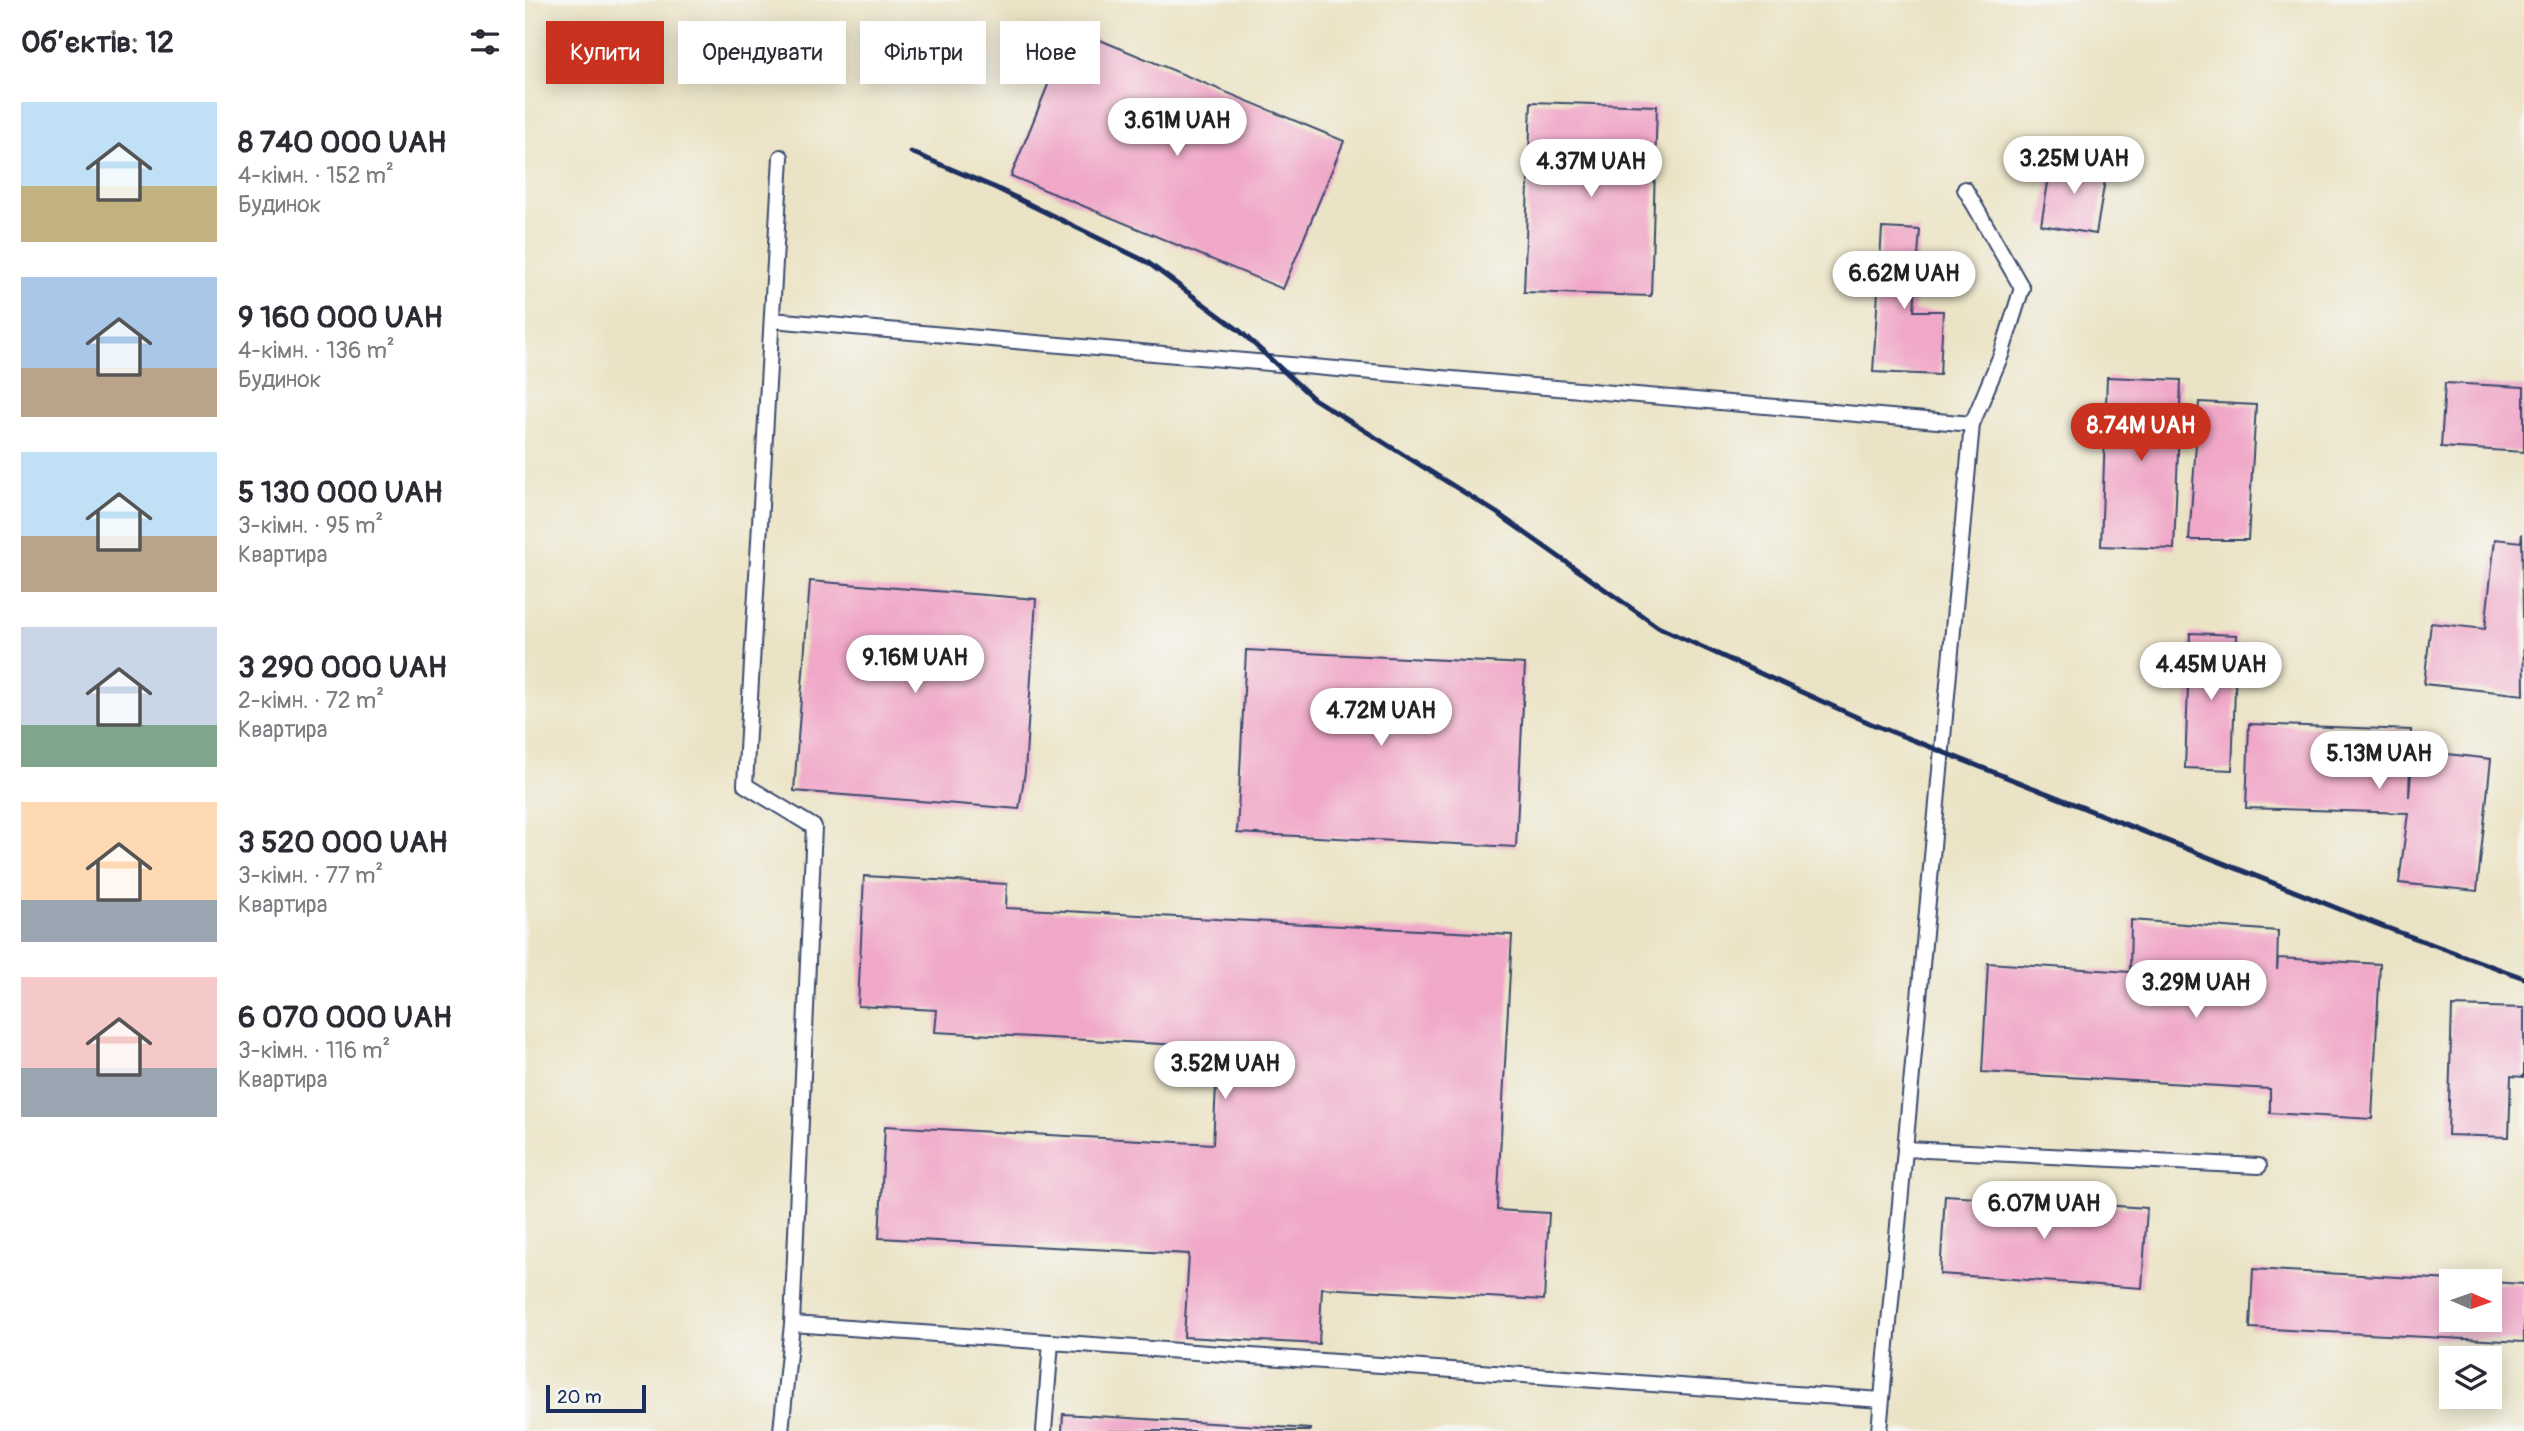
<!DOCTYPE html>
<html lang="uk">
<head>
<meta charset="utf-8">
<style>
	:root { --surface:#fff; --page:#f2f2f3; --text:#2b2b33; --muted:#7c7c81; --accent:#c8321e }
	body { margin:0; font-family:Pangolin,sans-serif; background:var(--page); color:var(--text); height:100vh; display:flex; flex-direction:column; font-size:26px; white-space:nowrap }
	* { box-sizing:border-box; margin:0 }
	p { font-size:23px; color:var(--muted) }
	.icon { flex:none; width:38px; height:38px; fill:none; stroke:currentColor; stroke-width:2; stroke-linecap:round; stroke-linejoin:round }
	.map { position:relative; flex:1; overflow:hidden }
	.drawer { display:flex; flex-direction:column; background:var(--surface); width:525px }
	.drawer>* { flex:none }
	.guide { position:absolute; left:21px; top:21px; width:665px; height:63px; display:flex; gap:14px }
	.needle { width:46px; rotate:92deg }
	.controls { position:absolute; left:1914px; top:1269px; display:grid; gap:14px }
	.controls a { display:grid; place-items:center; width:63px; height:63px; border-radius:0px; background:var(--surface); box-shadow:0 4px 18px #0003; font-size:35px }
	.scale { position:absolute; left:21px; bottom:18px; width:100px; box-sizing:border-box; padding-left:7px; border:4px solid #1b2f5e; border-top:0; font-size:19px; line-height:24px; white-space:nowrap; color:#1b2f5e; -webkit-text-stroke:5px #f6f6f2; paint-order:stroke }
	.price { position:absolute; translate:-50% -60px; padding:0 16px; border-radius:24px; background:#fff; color:#222; font-size:23px; line-height:46px; filter:drop-shadow(0 2px 4px #0008) }
	.price::after { content:''; position:absolute; left:50%; top:42px; width:21px; height:16px; margin-left:-10px; background:inherit; clip-path:polygon(0 0,100% 0,50% 100%) }
	.price.selected { background:var(--accent); color:#fff }
	ul { padding:0; list-style:none }
	li { display:flex; align-items:center; gap:21px; height:175px; padding:0 21px }
	li span { display:grid; place-items:center; flex:none; width:196px; height:140px; border-radius:0px; color:#555 }
	li>.icon { margin-inline-start:auto }
	span .icon { width:84px; height:84px; fill:#fffc; stroke-width:1 }
	li b { font-size:30px }
	h2 { display:flex; justify-content:space-between; align-items:center; height:84px; padding:0 21px; font-size:30px }
	.tag { padding:0 24px; border-radius:0px; background:var(--surface); box-shadow:0 4px 18px #0003; font-size:24px; line-height:63px }
	.tag.selected { background:var(--accent); color:#fff }
	main { display:flex; flex:1; min-height:0 }
	.map>svg:first-child { display:block }
</style>
</head>
<body>
<main>
<section class="drawer">
<h2>Об’єктів: 12<svg class="icon" aria-label="filters" viewBox="0 0 24 24"><path d="M4 7h16M4 17h16"/><circle cx="9" cy="7" r="2"/><circle cx="15" cy="17" r="2"/></svg></h2>
<ul>
<li><span style="background:linear-gradient(#bfe0f5 60%,#c2b280 0)"><svg class="icon" aria-label="home" viewBox="0 0 24 24"><path d="M3 11l9-7 9 7M6 9v11h12V9"/></svg></span><div><b>8 740 000 UAH</b><p>4-кімн. · 152 m²</p><p>Будинок</p></div></li>
<li><span style="background:linear-gradient(#a9c7e8 65%,#b9a48a 0)"><svg class="icon" aria-label="home" viewBox="0 0 24 24"><path d="M3 11l9-7 9 7M6 9v11h12V9"/></svg></span><div><b>9 160 000 UAH</b><p>4-кімн. · 136 m²</p><p>Будинок</p></div></li>
<li><span style="background:linear-gradient(#bfe0f5 60%,#b9a48a 0)"><svg class="icon" aria-label="home" viewBox="0 0 24 24"><path d="M3 11l9-7 9 7M6 9v11h12V9"/></svg></span><div><b>5 130 000 UAH</b><p>3-кімн. · 95 m²</p><p>Квартира</p></div></li>
<li><span style="background:linear-gradient(#c9d6e8 70%,#7fa58c 0)"><svg class="icon" aria-label="home" viewBox="0 0 24 24"><path d="M3 11l9-7 9 7M6 9v11h12V9"/></svg></span><div><b>3 290 000 UAH</b><p>2-кімн. · 72 m²</p><p>Квартира</p></div></li>
<li><span style="background:linear-gradient(#ffd9b3 70%,#9aa5b1 0)"><svg class="icon" aria-label="home" viewBox="0 0 24 24"><path d="M3 11l9-7 9 7M6 9v11h12V9"/></svg></span><div><b>3 520 000 UAH</b><p>3-кімн. · 77 m²</p><p>Квартира</p></div></li>
<li><span style="background:linear-gradient(#f6c9c9 65%,#9aa5b1 0)"><svg class="icon" aria-label="home" viewBox="0 0 24 24"><path d="M3 11l9-7 9 7M6 9v11h12V9"/></svg></span><div><b>6 070 000 UAH</b><p>3-кімн. · 116 m²</p><p>Квартира</p></div></li>
</ul>
</section>
<div class="map">
<svg width="1999" height="1431" viewBox="0 0 1999 1431">
	<rect width="100%" height="100%" fill="#f6f6f2"/>
	<filter id="ink" filterUnits="userSpaceOnUse"><feTurbulence type="fractalNoise" baseFrequency=".0143" numOctaves="2"/><feDisplacementMap in="SourceGraphic" scale="14" xChannelSelector="R" yChannelSelector="G"/><feConvolveMatrix kernelMatrix="1 2 1 2 8 2 1 2 1" color-interpolation-filters="sRGB"/></filter>
	<filter id="wash" filterUnits="userSpaceOnUse"><feTurbulence type="fractalNoise" baseFrequency=".00686" numOctaves="4" result="noise"/><feDisplacementMap in="SourceGraphic" scale="28" xChannelSelector="R" yChannelSelector="G"/><feGaussianBlur stdDeviation="1.57" result="paint"/><feColorMatrix in="noise" values="0 0 0 0 0 0 0 0 0 0 0 0 0 0 0 0 0 1.4 0 .05"/><feComposite in="paint" operator="in"/></filter>
	<g filter="url(#wash)">
		<rect width="100%" height="100%" fill="#ebe3c5"/>
		<g id="blocks">
			<!-- building -->
			<path fill="#f0a7c8" d="M 546,28 L 819,141 L 758,289 L 486,176 Z
				M 1006,102 L 1132,106 L 1126,296 L 999,292 Z
				M 1527,159 L 1582,168 L 1571,234 L 1516,225 Z
				M 1357,228 L 1395,230 L 1389,311 L 1418,311 L 1415,375 L 1348,372 Z
				M 1582,377 L 1656,380 L 1649,549 L 1576,546 Z
				M 1920,383 L 1999,387 L 1999,452 L 1916,447 Z
				M 1674,402 L 1731,405 L 1723,540 L 1664,540 Z
				M 1997,533 L 1999,695 L 1899,684 L 1906,623 L 1960,629 L 1970,539 L 1996,542 Z
				M 285,581 L 511,599 L 500,772 L 494,809 L 269,791 Z
				M 1665,633 L 1712,635 L 1707,770 L 1660,768 Z
				M 721,650 L 1000,664 L 991,847 L 712,833 Z
				M 1724,724 L 1886,730 L 1884,797 L 1888,750 L 1966,759 L 1952,891 L 1874,883 L 1883,813 L 1721,808 Z
				M 339,876 L 482,884 L 481,908 L 987,935 L 972,1210 L 1024,1213 L 1019,1300 L 797,1288 L 794,1344 L 659,1337 L 664,1254 L 354,1238 L 360,1126 L 688,1144 L 693,1047 L 410,1032 L 412,1010 L 333,1006 Z
				M 1606,920 L 1753,931 L 1752,970 L 1753,958 L 1855,964 L 1847,1119 L 1745,1113 L 1745,1089 L 1457,1072 L 1463,963 L 1605,972 Z
				M 1927,1006 L 1999,1008 L 1999,1077 L 1986,1076 L 1984,1137 L 1923,1135 Z
				M 1420,1195 L 1622,1208 L 1617,1288 L 1415,1274 Z
				M 1728,1269 L 1927,1280 L 1927,1320 L 1965,1320 L 1965,1282 L 1999,1284 L 1999,1342 L 1725,1328 Z
				M 538,1414 L 785,1429 L 785,1431 L 537,1431 Z"/>
		</g>
	</g>
	<g filter="url(#ink)">
		<use href="#blocks" fill-opacity="0" stroke="#3a4a6d" stroke-width="2"/>
		<g fill="none" stroke-linecap="round" stroke-linejoin="round">
			<!-- lane casing -->
			<g stroke="#3a4a6d" stroke-width="18">
				<path id="lane" d="M 1440,189 L 1497,288 L 1476,355 L 1447,424
					M 247,320 L 1447,424 L 1354,1431
					M 1380,1149 L 1734,1166
					M 267,1324 L 1357,1400
					M 256,1431 L 267,1324 L 289,827 L 220,785 L 256,157
					M 519,1431 L 526,1342"/>
			</g>
			<!-- lane -->
			<use href="#lane" stroke="#fff" stroke-width="14"/>
			<!-- rail -->
			<path stroke="#1b2f5e" stroke-width="5" d="M 386,152 L 471,188 L 622,262 L 715,331 L 789,399 L 972,513 L 1133,627 L 1347,724 L 1857,926 L 1999,978"/>
		</g>
	</g>
</svg>
<div class="controls">
<a><svg class="needle" viewBox="-14 -14 28 28"><path d="M0-13l5 13h-10z" fill="#e53935"/><path d="M0 13l5-13h-10z" fill="#7c7c81"/></svg></a>
<a><svg class="icon" aria-label="layers" viewBox="0 0 24 24"><path d="M12 4l9 5-9 5-9-5zM3 14l9 5 9-5"/></svg></a>
</div>
<div class="scale">20 m</div>
<b class="price" style="left:652px;top:158px">3.61M UAH</b>
<b class="price" style="left:1549px;top:196px">3.25M UAH</b>
<b class="price" style="left:1066px;top:199px">4.37M UAH</b>
<b class="price" style="left:1379px;top:311px">6.62M UAH</b>
<b class="price selected" style="left:1616px;top:463px">8.74M UAH</b>
<b class="price" style="left:390px;top:695px">9.16M UAH</b>
<b class="price" style="left:1686px;top:702px">4.45M UAH</b>
<b class="price" style="left:856px;top:748px">4.72M UAH</b>
<b class="price" style="left:1854px;top:791px">5.13M UAH</b>
<b class="price" style="left:1671px;top:1020px">3.29M UAH</b>
<b class="price" style="left:700px;top:1101px">3.52M UAH</b>
<b class="price" style="left:1519px;top:1241px">6.07M UAH</b>
<div class="guide">
<a class="tag selected">Купити</a>
<a class="tag">Орендувати</a>
<a class="tag">Фільтри</a>
<a class="tag">Нове</a>
</div>
</div>
</main>
</body>
</html>
